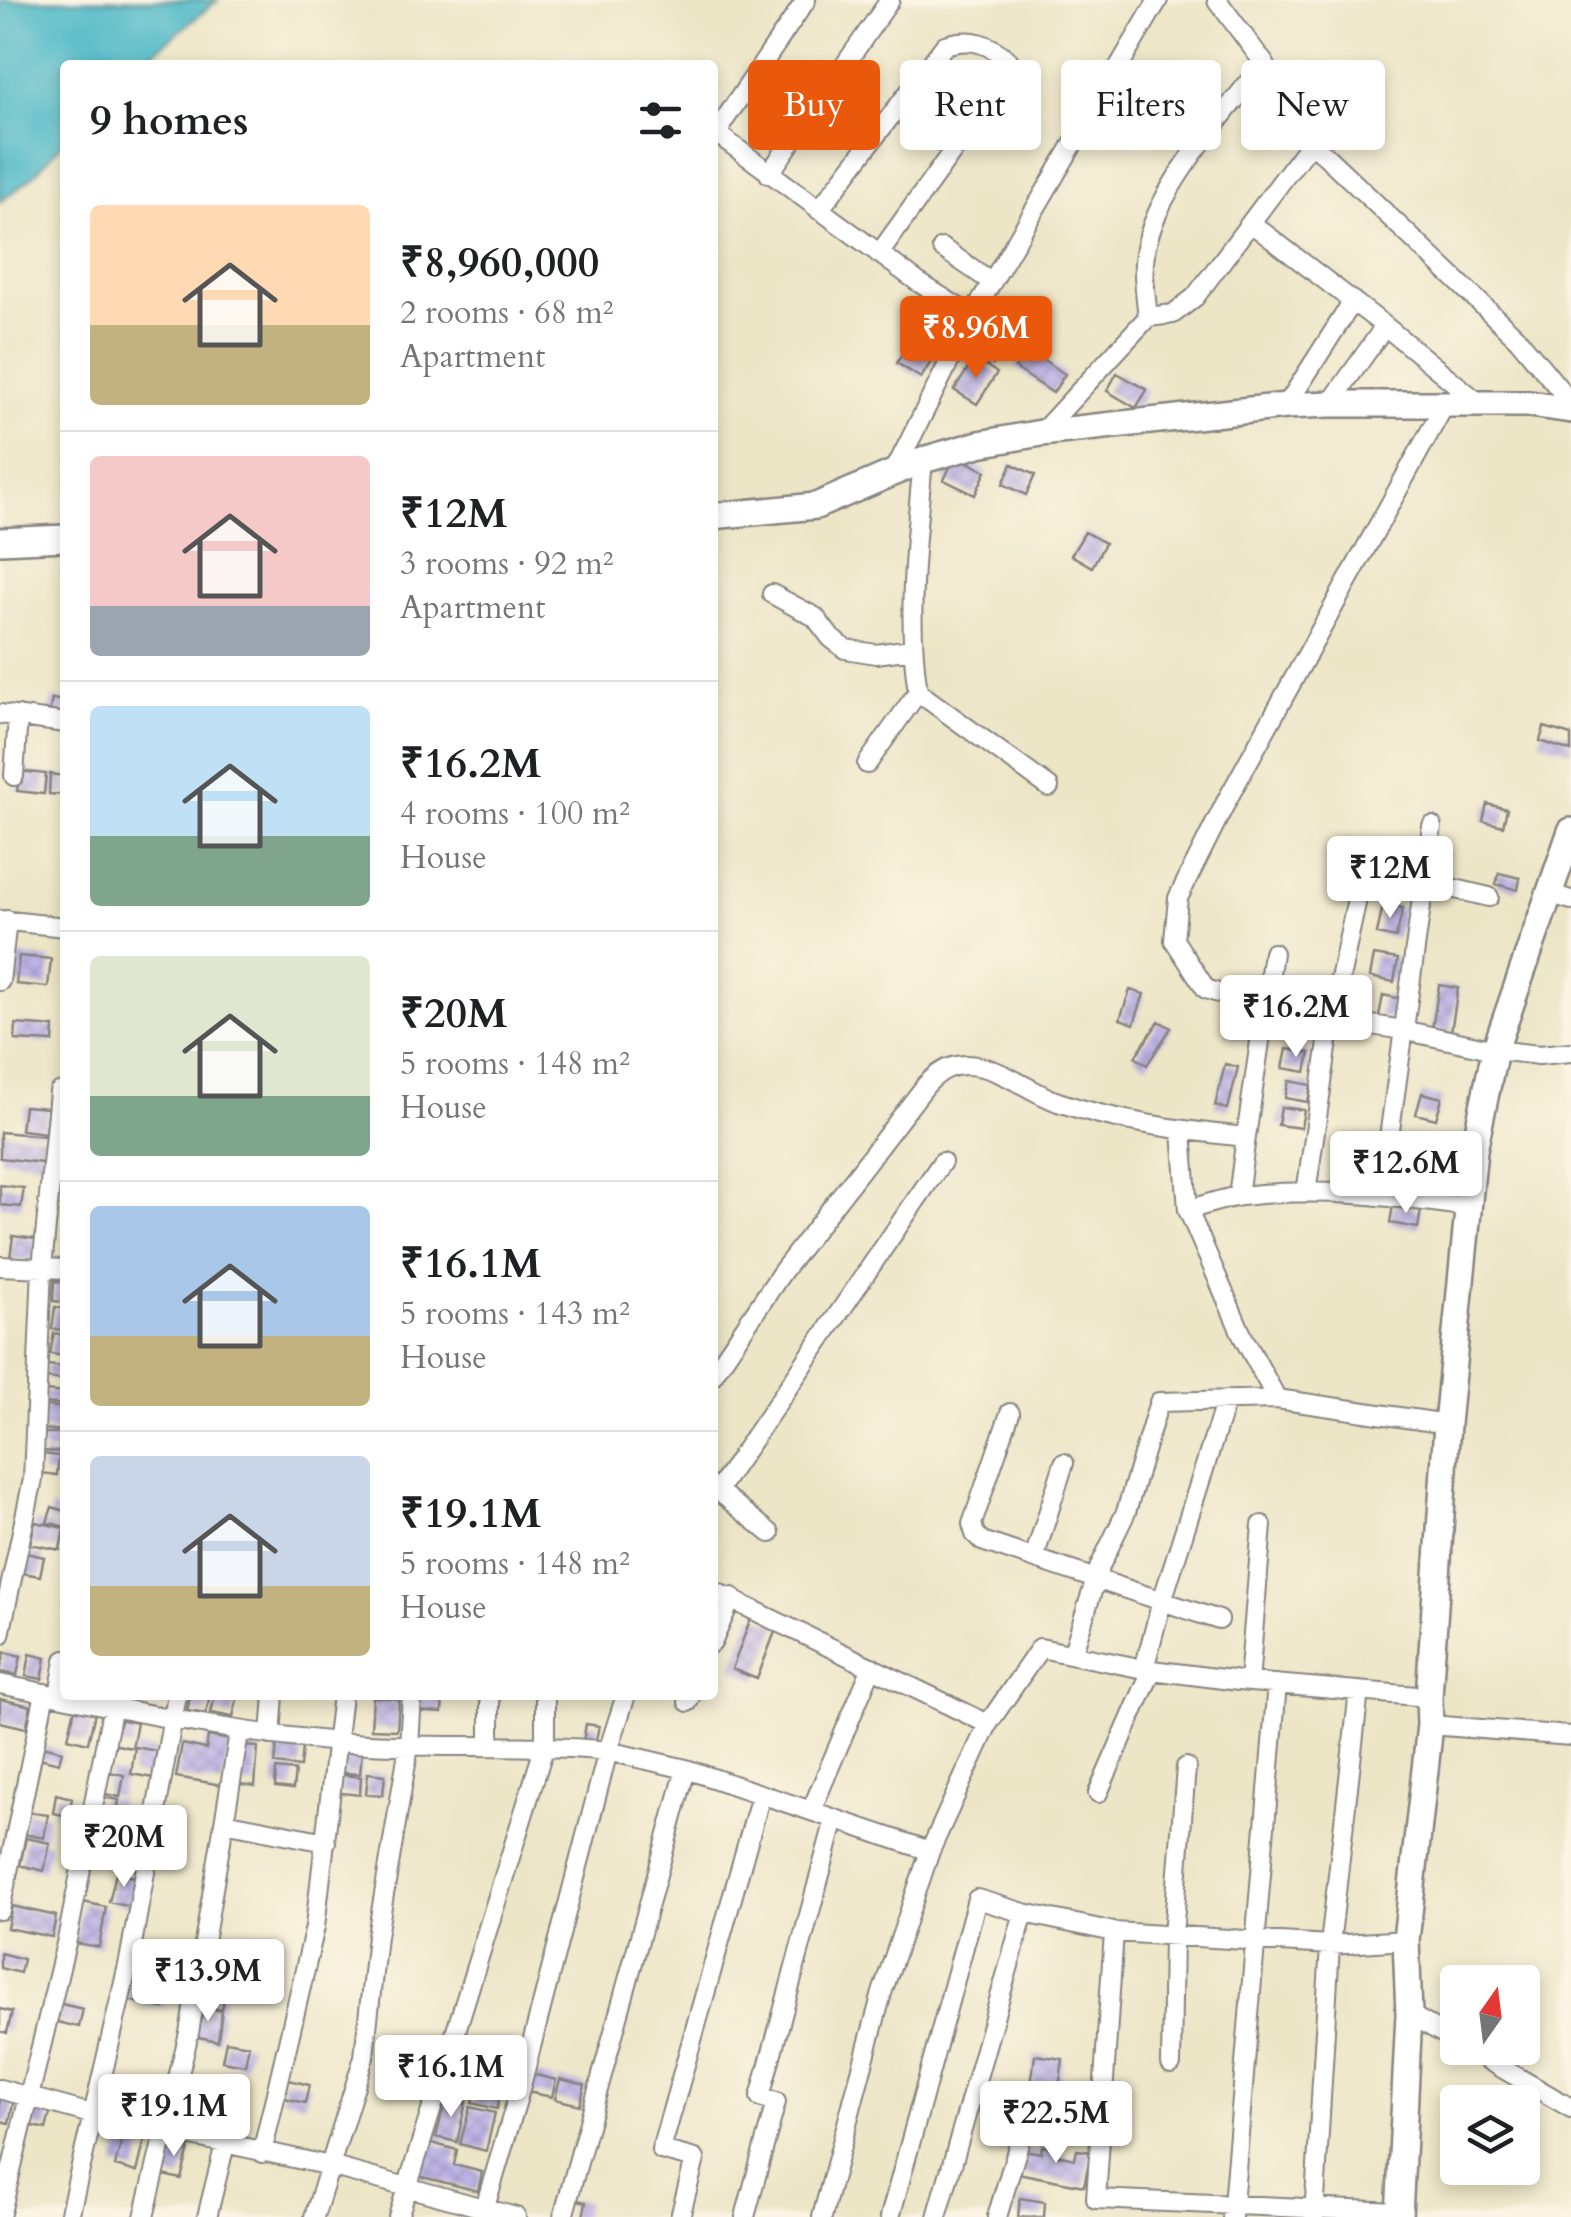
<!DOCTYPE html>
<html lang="en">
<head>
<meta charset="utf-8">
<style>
	:root { --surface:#fff; --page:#f2f2f2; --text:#202124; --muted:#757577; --line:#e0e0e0; --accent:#ea580c }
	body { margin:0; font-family:Cardo,serif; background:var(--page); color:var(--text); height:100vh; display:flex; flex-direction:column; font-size:38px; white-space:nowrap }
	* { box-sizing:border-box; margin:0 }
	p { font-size:32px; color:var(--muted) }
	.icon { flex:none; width:55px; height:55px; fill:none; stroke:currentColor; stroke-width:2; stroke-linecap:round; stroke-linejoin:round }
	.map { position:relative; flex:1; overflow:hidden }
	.panel { position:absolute; left:60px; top:60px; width:658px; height:1640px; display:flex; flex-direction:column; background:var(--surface); border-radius:10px; box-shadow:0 5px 15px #0003 }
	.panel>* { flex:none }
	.banner { position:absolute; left:748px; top:60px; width:672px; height:90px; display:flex; gap:20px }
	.needle { width:65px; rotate:14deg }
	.fabs { position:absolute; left:1440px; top:1965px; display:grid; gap:20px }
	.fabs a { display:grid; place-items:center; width:100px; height:100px; border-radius:10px; background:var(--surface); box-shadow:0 5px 15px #0003; font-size:50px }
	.price { position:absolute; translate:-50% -85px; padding:0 22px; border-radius:10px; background:#fff; color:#222; font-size:32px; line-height:65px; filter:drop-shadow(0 2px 5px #0008) }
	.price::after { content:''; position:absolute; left:50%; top:60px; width:30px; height:22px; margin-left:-15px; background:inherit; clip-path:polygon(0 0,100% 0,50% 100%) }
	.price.on { background:var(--accent); color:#fff }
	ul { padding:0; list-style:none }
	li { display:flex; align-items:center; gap:30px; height:250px; padding:0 30px }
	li+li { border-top:2px solid var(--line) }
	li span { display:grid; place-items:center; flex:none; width:280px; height:200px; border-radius:10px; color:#555 }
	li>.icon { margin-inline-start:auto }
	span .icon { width:120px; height:120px; fill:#fffc; stroke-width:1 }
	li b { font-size:42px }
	h2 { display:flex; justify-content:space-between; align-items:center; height:120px; padding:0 30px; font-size:42px }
	.tag { padding:0 35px; border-radius:10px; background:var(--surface); box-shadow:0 5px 15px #0003; font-size:35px; line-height:90px }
	.tag.on { background:var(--accent); color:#fff }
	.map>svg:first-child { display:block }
</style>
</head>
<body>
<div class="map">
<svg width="1571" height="2217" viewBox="0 0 1571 2217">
	<defs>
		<pattern id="building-cross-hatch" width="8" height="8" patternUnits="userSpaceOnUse" patternTransform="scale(2.5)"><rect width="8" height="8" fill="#bdb4e6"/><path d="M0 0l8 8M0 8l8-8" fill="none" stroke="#a29ac6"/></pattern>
	</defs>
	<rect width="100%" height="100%" fill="#fcf5e5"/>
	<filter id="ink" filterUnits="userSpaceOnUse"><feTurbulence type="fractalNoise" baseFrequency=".01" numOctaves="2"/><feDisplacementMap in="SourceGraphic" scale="20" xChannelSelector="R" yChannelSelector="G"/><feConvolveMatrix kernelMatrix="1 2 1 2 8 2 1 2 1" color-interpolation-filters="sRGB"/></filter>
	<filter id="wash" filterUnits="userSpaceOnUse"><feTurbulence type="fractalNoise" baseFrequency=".0048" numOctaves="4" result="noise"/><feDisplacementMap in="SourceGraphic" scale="40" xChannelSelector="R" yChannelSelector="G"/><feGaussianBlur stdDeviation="2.25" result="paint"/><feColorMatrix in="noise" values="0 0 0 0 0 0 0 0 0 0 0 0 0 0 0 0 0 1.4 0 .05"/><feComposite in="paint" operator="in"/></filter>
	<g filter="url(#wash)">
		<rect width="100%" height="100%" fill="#ece5c6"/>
		<!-- water -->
		<path fill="#4bb8c7" stroke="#366d81" stroke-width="2.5" d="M 0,0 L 218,0 L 138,65 L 65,65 L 65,140 L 32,177 L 0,202 Z"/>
		<g id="blocks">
			<!-- building -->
			<path fill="url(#building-cross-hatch)" d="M 992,319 L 1013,330 L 1004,349 L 983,338 Z
				M 912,337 L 937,352 L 921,378 L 897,363 Z
				M 983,342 L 1001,352 L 993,365 L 975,354 Z
				M 1027,349 L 1065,374 L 1053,393 L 1015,368 Z
				M 975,358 L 997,373 L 977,404 L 954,390 Z
				M 1117,373 L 1147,390 L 1136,408 L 1107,391 Z
				M 955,456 L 986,471 L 975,495 L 944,480 Z
				M 1012,464 L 1035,475 L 1026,495 L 1003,484 Z
				M 1085,532 L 1105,543 L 1092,567 L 1071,555 Z
				M 52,699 L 65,701 L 65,717 L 49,715 Z
				M 1544,727 L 1571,735 L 1571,751 L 1540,741 Z
				M 20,771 L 46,774 L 44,794 L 17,791 Z
				M 50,774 L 65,776 L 65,795 L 49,794 Z
				M 1487,804 L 1507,809 L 1503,826 L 1483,821 Z
				M 1499,873 L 1520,878 L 1518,890 L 1496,884 Z
				M 1383,905 L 1403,908 L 1396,938 L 1377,934 Z
				M 1374,955 L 1398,959 L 1394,982 L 1370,977 Z
				M 19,956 L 51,959 L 48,987 L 16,984 Z
				M 1439,985 L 1458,988 L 1451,1032 L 1432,1029 Z
				M 1130,990 L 1144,994 L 1134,1024 L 1120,1019 Z
				M 1383,995 L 1406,1000 L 1402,1021 L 1379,1016 Z
				M 1231,1013 L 1253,1017 L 1249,1039 L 1226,1034 Z
				M 1159,1021 L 1171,1028 L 1147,1065 L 1135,1057 Z
				M 16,1024 L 54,1027 L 53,1042 L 15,1040 Z
				M 1287,1049 L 1310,1053 L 1306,1072 L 1283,1068 Z
				M 1225,1064 L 1238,1067 L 1228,1109 L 1215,1106 Z
				M 1289,1081 L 1311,1085 L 1308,1102 L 1285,1098 Z
				M 1422,1093 L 1442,1098 L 1436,1119 L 1416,1114 Z
				M 24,1106 L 48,1108 L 45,1133 L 21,1130 Z
				M 1281,1107 L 1304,1110 L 1301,1128 L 1278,1125 Z
				M 0,1132 L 46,1136 L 43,1163 L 0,1158 Z
				M 0,1185 L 24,1188 L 21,1207 L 0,1205 Z
				M 1393,1205 L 1421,1210 L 1418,1228 L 1390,1223 Z
				M 13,1236 L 36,1239 L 33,1261 L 10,1258 Z
				M 54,1281 L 65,1282 L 65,1302 L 53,1301 Z
				M 55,1307 L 65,1309 L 65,1330 L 52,1329 Z
				M 54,1333 L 65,1335 L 65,1356 L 50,1354 Z
				M 47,1365 L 65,1367 L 65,1380 L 46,1378 Z
				M 45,1391 L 65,1393 L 65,1405 L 44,1403 Z
				M 45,1406 L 65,1408 L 64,1431 L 43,1429 Z
				M 44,1433 L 60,1433 L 59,1452 L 43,1451 Z
				M 43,1454 L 59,1456 L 57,1475 L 41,1473 Z
				M 52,1507 L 65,1511 L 65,1527 L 47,1522 Z
				M 35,1522 L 64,1528 L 60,1550 L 30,1544 Z
				M 26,1553 L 44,1557 L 40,1576 L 22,1573 Z
				M 752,1615 L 778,1624 L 757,1679 L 732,1669 Z
				M 5,1652 L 21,1656 L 17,1675 L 0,1672 Z
				M 30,1654 L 46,1658 L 42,1679 L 26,1676 Z
				M 190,1695 L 210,1695 L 206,1714 L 187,1711 Z
				M 215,1695 L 238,1695 L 233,1717 L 211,1713 Z
				M 416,1695 L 443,1695 L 442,1713 L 415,1711 Z
				M 373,1697 L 399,1699 L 397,1730 L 371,1729 Z
				M 0,1699 L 31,1706 L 26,1728 L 0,1722 Z
				M 75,1708 L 95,1713 L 88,1743 L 68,1738 Z
				M 117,1719 L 137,1723 L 132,1748 L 112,1744 Z
				M 586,1724 L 599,1726 L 595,1744 L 583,1742 Z
				M 208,1736 L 231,1740 L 222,1785 L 176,1777 L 182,1744 L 206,1749 Z
				M 277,1744 L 302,1747 L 300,1767 L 275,1764 Z
				M 42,1746 L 62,1751 L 59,1763 L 39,1758 Z
				M 244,1746 L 258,1747 L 255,1786 L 240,1784 Z
				M 135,1747 L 157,1751 L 153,1778 L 131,1774 Z
				M 343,1749 L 362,1751 L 360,1774 L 341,1773 Z
				M 276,1769 L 295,1771 L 293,1789 L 275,1787 Z
				M 109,1772 L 124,1775 L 120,1797 L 105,1794 Z
				M 368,1773 L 385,1775 L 383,1795 L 366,1794 Z
				M 342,1775 L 361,1777 L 360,1795 L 340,1793 Z
				M 56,1794 L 72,1798 L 69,1816 L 53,1813 Z
				M 102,1797 L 119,1800 L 115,1823 L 97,1819 Z
				M 27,1812 L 48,1815 L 44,1838 L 23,1834 Z
				M 120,1823 L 144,1827 L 139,1853 L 116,1849 Z
				M 26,1838 L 50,1843 L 44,1871 L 20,1865 Z
				M 116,1873 L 139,1878 L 132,1907 L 109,1902 Z
				M 83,1902 L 106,1907 L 99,1947 L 75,1943 Z
				M 12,1906 L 56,1916 L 52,1937 L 7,1928 Z
				M 0,1953 L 23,1959 L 20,1973 L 0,1968 Z
				M 133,1978 L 168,1987 L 163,2008 L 128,2000 Z
				M 202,1990 L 225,1995 L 222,2010 L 199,2005 Z
				M 57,2003 L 83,2009 L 79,2027 L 53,2021 Z
				M 198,2006 L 222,2011 L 218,2041 L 193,2036 Z
				M 0,2009 L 12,2012 L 7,2033 L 0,2031 Z
				M 226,2041 L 249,2045 L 245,2065 L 222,2061 Z
				M 407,2045 L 425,2050 L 420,2068 L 402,2064 Z
				M 1035,2055 L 1063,2059 L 1059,2089 L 1031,2085 Z
				M 532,2074 L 556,2080 L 552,2097 L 527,2092 Z
				M 285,2079 L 309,2085 L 305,2103 L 281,2097 Z
				M 560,2079 L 585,2085 L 580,2105 L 555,2099 Z
				M 478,2081 L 502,2086 L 497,2109 L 472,2103 Z
				M 0,2097 L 14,2100 L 9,2123 L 0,2121 Z
				M 446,2097 L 466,2102 L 457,2142 L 436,2137 Z
				M 34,2106 L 51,2110 L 46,2129 L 29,2125 Z
				M 470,2107 L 495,2113 L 486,2151 L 460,2144 Z
				M 125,2126 L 147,2131 L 137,2172 L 115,2166 Z
				M 168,2139 L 190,2145 L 181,2179 L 159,2174 Z
				M 428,2142 L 457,2150 L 454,2165 L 482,2172 L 478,2191 L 419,2176 Z
				M 1042,2146 L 1057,2149 L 1056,2155 L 1075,2159 L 1077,2150 L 1091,2152 L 1084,2186 L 1018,2173 L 1023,2150 L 1041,2153 Z
				M 1020,2198 L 1045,2202 L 1044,2217 L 1018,2217 Z
				M 573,2199 L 586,2202 L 583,2217 L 569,2217 Z"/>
		</g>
	</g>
	<g filter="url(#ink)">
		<use href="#blocks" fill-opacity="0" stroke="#878480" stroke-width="2.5"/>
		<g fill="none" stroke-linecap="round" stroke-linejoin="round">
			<!-- street casing -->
			<g stroke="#878480" stroke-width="22">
				<path id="street" d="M 806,0 L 721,125 L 720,136 L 918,282 L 972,316
					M 1217,0 L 1264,63 L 1311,142 L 1518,339 L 1571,403
					M 769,174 L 890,0
					M 819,210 L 945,45 C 972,37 989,43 1009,61 L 1007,75 L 879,254
					M 1251,223 L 1385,326 L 1480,404
					M 942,248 L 992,282
					M 1148,317 C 1146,299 1143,280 1144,262 C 1149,193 1223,117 1264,63
					M 1330,404 L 1385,326
					M 1286,406 L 1353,301
					M 1444,406 L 1227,800 L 1178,898 L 1174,940 L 1206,989 L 1264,1008 L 1403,1030 L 1495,1050 L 1539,1055 L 1571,1052
					M 1041,433 L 1148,317 L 1173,314 L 1195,297 L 1311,142
					M 923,460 C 916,538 906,614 918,692 L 1049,787
					M 894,472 L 972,316 L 1158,0
					M 772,594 L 815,617 L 831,638 L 845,649 L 876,654 L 911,649
					M 0,714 L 65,723
					M 867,764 L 918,692
					M 14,776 L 18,716
					M 1551,894 L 1571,900
					M 0,920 L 65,927
					M 0,981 L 7,920
					M 1182,1131 L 1188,1210 L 1243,1337 L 1277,1399
					M 1387,1152 L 1432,826
					M 1306,1193 L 1331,1021 L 1361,880 L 1375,870 L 1489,897
					M 1238,1196 L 1246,1137
					M 1188,1210 C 1205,1205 1224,1198 1241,1196 C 1317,1187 1393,1196 1468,1207
					M 0,1266 L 65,1269
					M 712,1376 L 782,1272 L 926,1085 C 938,1073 948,1065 966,1065 C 998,1065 1028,1091 1058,1102 C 1117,1122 1184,1131 1246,1137 L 1273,953
					M 1010,1413 L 972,1524 L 975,1534 L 982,1541 L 1219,1620
					M 712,1486 L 770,1533
					M 718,1490 L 942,1162
					M 1034,1558 L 1064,1463
					M 712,1590 L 988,1724 L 1040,1648 L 1144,1669 L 1239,1681 L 1429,1697
					M 0,1635 L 33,1479 L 42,1268 L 59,1092
					M 712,1643 L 732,1597
					M 1073,1652 L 1100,1566 L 1126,1512 L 1159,1402 L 1277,1399 L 1447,1424
					M 1144,1669 L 1162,1601 L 1226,1400
					M 1249,1682 L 1262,1525
					M 0,1684 C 113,1707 225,1733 340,1742 C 429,1750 518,1742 608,1751 L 626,1695
					M 59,1695 L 65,1660
					M 490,1695 L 490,1744
					M 688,1702 L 691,1695
					M 1430,1725 L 1571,1736
					M 271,1735 L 274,1695
					M 1098,1793 L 1152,1670
					M 811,1811 L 872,1667
					M 224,1822 L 326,1842
					M 0,1910 L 45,1693
					M 1409,2014 L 1458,2042
					M 1467,2048 L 1571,2108
					M 1171,2064 L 1173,1936 L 1186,1767
					M 0,2089 L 91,2114 L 330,2166 L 516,2217
					M 262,2153 L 315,1927 L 342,1695
					M 1399,2212 L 1096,2199 L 1114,1932 L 1330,1945 L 1406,1940
					M 0,2217 L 68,1935 L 115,1695
					M 69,2217 L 129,1961 L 177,1695
					M 144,2217 L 189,2033 L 239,1733
					M 207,2217 L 225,2144
					M 314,2217 L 364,2057 L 377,1936 L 409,1746 L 412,1695
					M 398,2217 L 545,1745 L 545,1695
					M 482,2217 L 519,2093 L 608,1751 L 686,1769 L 930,1851 L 988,1724
					M 563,2217 L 686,1769
					M 680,2217 L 695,2159 L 661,2150 L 761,1795
					M 745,2217 L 776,2102 L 760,2097 L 835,1819
					M 822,2217 L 882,1993 L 930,1851
					M 890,2217 L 977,1899 L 1024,1913 L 1114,1932
					M 937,2217 L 1024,1913
					M 997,2217 L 1020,2140
					M 1232,2217 L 1277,1684
					M 1314,2217 L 1330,1945 L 1359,1691"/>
			</g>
			<!-- secondary casing -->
			<g stroke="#878480" stroke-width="30">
				<path id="secondary" d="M 712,516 L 816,506 L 923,460 L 979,444 L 1041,433 L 1286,406 L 1330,404 L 1530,404 L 1571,410
					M 0,541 L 65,538
					M 1399,2217 L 1409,2014 L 1406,1940 L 1430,1725 L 1429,1697 L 1447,1424 L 1474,1150 L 1495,1050 L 1571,831"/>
			</g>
			<!-- street -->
			<use href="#street" stroke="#fff" stroke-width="18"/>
			<!-- secondary -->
			<use href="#secondary" stroke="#fff" stroke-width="25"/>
		</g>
	</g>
</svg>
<div class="fabs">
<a><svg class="needle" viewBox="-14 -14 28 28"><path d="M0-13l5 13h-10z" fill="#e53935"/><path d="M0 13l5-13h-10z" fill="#757577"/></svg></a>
<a><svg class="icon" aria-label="layers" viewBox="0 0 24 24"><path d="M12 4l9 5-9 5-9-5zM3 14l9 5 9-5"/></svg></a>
</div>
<b class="price on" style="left:976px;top:381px">₹8.96M</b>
<b class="price" style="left:1390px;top:921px">₹12M</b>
<b class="price" style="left:1296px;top:1060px">₹16.2M</b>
<b class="price" style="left:1406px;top:1216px">₹12.6M</b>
<b class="price" style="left:124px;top:1890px">₹20M</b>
<b class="price" style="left:208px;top:2024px">₹13.9M</b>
<b class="price" style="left:451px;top:2120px">₹16.1M</b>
<b class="price" style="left:174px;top:2159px">₹19.1M</b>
<b class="price" style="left:1056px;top:2166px">₹22.5M</b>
<div class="banner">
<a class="tag on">Buy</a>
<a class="tag">Rent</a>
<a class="tag">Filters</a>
<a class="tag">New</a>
</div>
<section class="panel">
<h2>9 homes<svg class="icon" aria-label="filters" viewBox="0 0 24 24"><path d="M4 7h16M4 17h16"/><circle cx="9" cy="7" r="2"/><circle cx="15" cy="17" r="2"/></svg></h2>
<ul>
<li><span style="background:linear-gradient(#ffd9b3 60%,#c2b280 0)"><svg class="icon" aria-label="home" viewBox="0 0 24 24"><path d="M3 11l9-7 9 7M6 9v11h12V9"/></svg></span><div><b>₹8,960,000</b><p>2 rooms · 68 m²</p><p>Apartment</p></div></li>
<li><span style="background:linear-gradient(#f6c9c9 75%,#9aa5b1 0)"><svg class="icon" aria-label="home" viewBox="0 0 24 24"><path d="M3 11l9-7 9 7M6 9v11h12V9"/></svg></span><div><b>₹12M</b><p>3 rooms · 92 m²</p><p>Apartment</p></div></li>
<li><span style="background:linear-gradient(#bfe0f5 65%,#7fa58c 0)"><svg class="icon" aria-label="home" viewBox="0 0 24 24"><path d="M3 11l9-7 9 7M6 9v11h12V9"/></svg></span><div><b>₹16.2M</b><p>4 rooms · 100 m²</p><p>House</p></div></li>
<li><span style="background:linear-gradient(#dfe7d0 70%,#7fa58c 0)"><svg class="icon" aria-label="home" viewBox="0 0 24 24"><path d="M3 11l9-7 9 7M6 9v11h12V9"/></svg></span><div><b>₹20M</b><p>5 rooms · 148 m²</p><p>House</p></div></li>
<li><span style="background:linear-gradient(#a9c7e8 65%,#c2b280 0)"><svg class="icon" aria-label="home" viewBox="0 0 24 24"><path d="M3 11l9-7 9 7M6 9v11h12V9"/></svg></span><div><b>₹16.1M</b><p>5 rooms · 143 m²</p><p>House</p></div></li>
<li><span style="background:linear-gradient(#c9d6e8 65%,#c2b280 0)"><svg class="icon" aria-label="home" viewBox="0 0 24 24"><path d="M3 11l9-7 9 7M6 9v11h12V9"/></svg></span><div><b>₹19.1M</b><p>5 rooms · 148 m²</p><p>House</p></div></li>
</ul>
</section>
</div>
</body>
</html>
